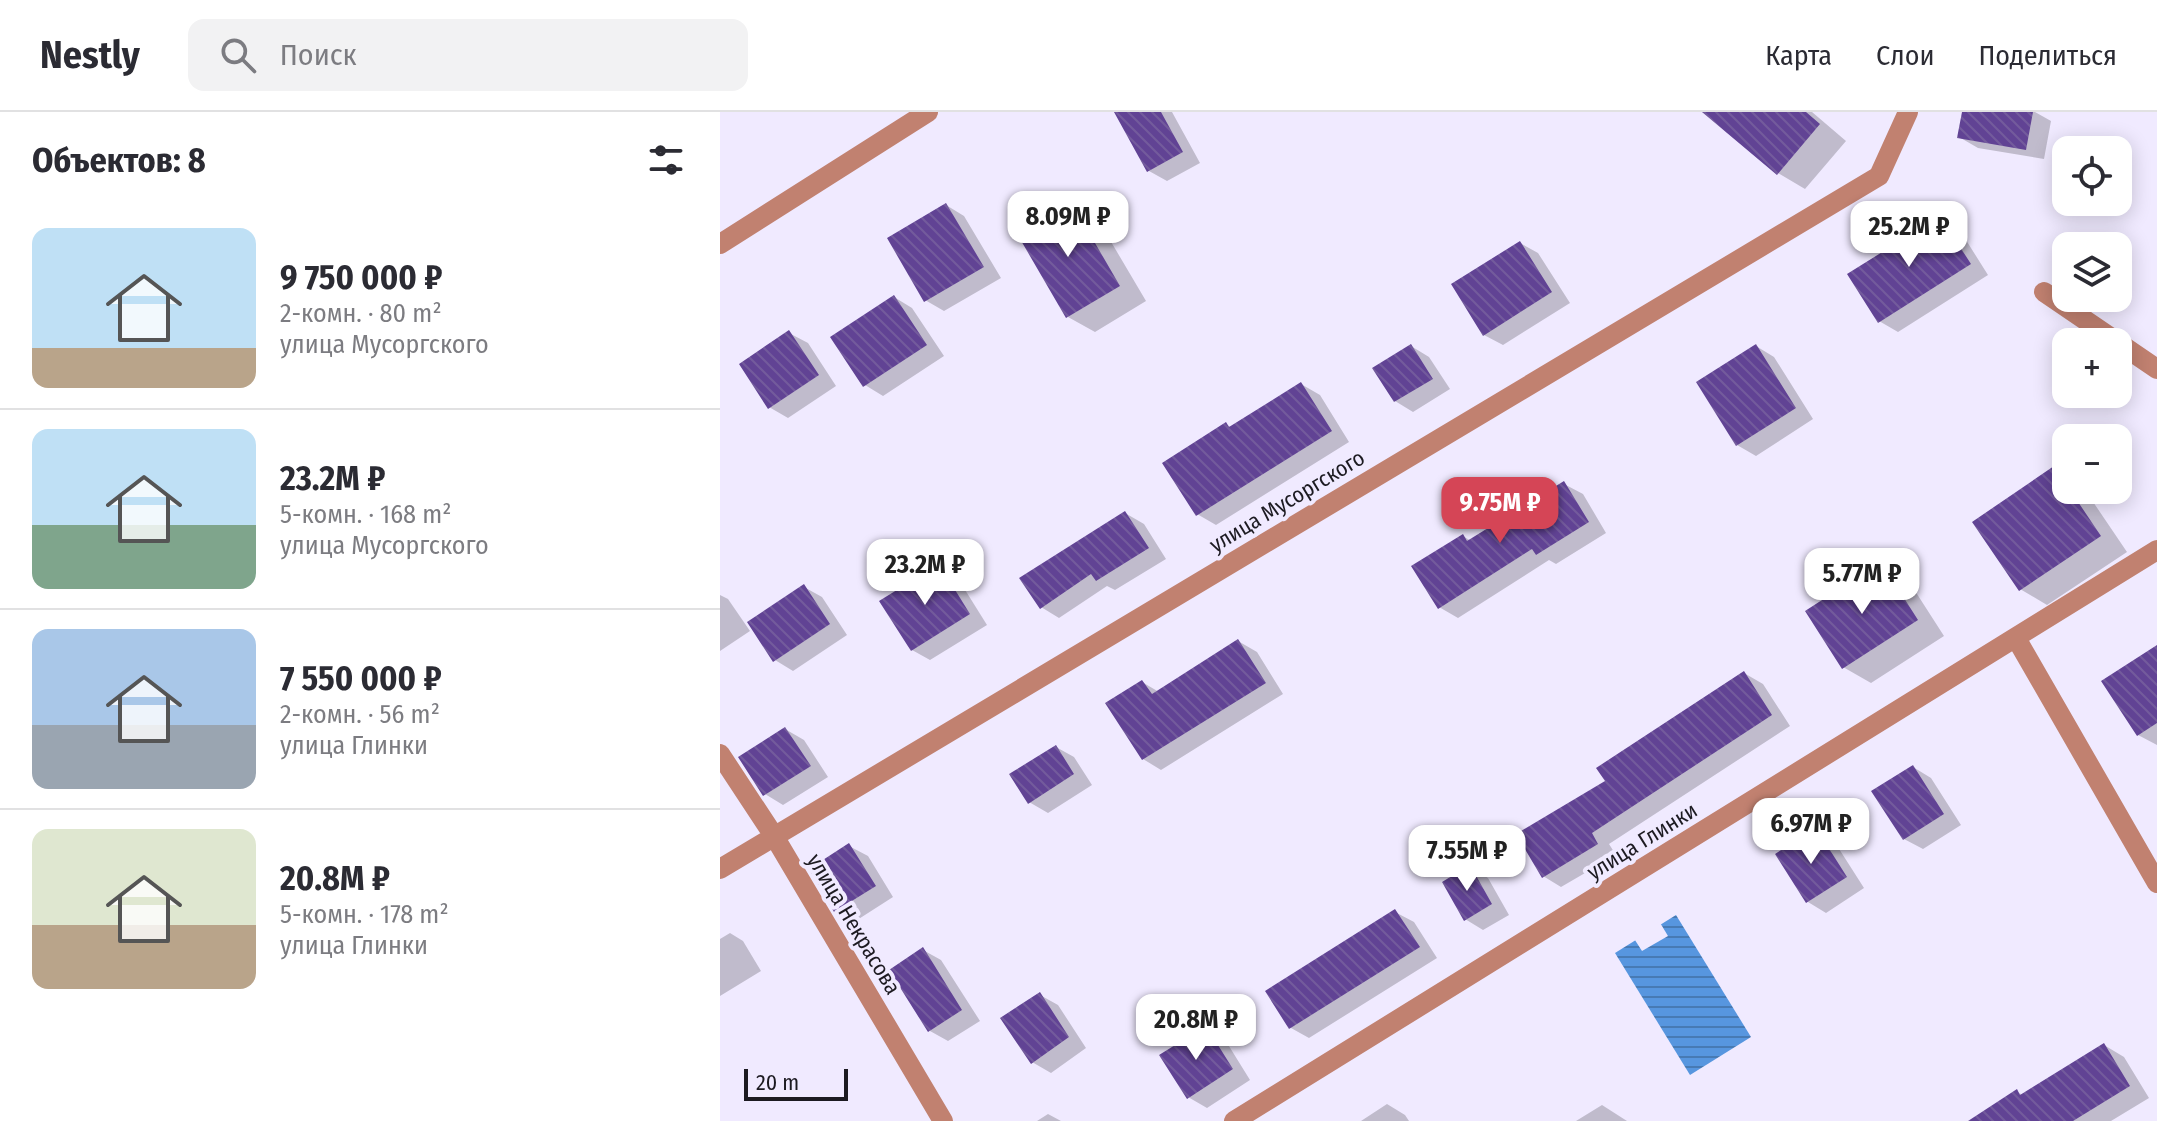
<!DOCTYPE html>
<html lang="ru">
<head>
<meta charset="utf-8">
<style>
	:root { --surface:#fff; --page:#f2f2f3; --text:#2b2b33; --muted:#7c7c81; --line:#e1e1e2; --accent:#d54556 }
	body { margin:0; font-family:"Fira Sans Condensed",sans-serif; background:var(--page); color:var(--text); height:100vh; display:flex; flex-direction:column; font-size:30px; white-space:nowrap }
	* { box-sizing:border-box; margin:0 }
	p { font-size:26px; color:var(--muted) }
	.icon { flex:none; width:44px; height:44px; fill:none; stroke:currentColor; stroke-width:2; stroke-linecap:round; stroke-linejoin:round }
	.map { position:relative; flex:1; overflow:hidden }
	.side { display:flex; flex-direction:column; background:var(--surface); width:720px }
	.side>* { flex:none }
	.controls { position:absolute; left:1332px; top:24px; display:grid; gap:16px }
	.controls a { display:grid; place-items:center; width:80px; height:80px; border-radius:16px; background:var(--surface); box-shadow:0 4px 20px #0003; font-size:40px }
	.scale { position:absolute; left:24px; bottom:20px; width:104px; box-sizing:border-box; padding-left:8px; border:4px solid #1c1a21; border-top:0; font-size:22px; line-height:28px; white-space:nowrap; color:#1c1a21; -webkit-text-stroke:6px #f0eaff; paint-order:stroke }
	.price { position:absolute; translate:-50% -68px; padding:0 18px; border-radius:16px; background:#fff; color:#222; font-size:26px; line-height:52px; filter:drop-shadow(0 2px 4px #0008) }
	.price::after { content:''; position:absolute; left:50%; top:48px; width:24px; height:18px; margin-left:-12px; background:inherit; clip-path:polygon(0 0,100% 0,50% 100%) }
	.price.current { background:var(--accent); color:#fff }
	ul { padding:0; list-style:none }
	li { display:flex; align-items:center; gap:24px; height:200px; padding:0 32px }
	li+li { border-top:2px solid var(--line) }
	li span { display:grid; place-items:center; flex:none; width:224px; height:160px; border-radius:16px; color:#555 }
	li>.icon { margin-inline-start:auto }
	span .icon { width:96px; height:96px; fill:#fffc; stroke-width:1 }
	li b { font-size:34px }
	h2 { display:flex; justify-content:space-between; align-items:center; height:96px; padding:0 32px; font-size:34px }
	header { display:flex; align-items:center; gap:48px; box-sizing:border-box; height:112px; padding:0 40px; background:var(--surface); border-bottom:2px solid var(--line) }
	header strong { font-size:38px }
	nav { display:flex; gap:44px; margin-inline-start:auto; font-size:28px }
	.search { width:560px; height:72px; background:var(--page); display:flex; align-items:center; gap:20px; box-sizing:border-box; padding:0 28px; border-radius:16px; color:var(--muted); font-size:30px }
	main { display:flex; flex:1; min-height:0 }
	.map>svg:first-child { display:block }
</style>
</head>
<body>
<header>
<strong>Nestly</strong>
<div class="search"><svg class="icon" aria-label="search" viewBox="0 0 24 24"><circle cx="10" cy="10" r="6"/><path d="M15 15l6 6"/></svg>Поиск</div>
<nav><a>Карта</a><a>Слои</a><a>Поделиться</a></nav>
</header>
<main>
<section class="side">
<h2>Объектов: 8<svg class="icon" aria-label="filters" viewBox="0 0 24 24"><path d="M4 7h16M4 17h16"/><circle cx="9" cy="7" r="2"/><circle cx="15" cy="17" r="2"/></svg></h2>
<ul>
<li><span style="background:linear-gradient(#bfe0f5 75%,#b9a48a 0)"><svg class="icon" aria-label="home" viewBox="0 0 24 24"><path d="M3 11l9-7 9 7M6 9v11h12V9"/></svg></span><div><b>9 750 000 ₽</b><p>2-комн. · 80 m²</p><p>улица Мусоргского</p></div></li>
<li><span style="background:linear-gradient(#bfe0f5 60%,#7fa58c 0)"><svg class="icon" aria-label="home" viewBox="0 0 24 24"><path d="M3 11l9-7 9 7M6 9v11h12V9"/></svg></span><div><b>23.2M ₽</b><p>5-комн. · 168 m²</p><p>улица Мусоргского</p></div></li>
<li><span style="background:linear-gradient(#a9c7e8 60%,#9aa5b1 0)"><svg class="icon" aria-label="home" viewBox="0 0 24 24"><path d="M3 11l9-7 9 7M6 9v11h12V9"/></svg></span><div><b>7 550 000 ₽</b><p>2-комн. · 56 m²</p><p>улица Глинки</p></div></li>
<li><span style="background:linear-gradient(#dfe7d0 60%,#b9a48a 0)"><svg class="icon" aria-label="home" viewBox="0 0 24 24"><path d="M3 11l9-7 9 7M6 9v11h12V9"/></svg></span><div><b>20.8M ₽</b><p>5-комн. · 178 m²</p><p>улица Глинки</p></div></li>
</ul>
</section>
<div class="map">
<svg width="1437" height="1009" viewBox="0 0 1437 1009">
	<defs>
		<pattern id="water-rules" width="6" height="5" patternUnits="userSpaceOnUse" patternTransform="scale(2)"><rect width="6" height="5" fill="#5796df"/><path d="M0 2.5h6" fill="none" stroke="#477ab4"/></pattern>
		<pattern id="building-back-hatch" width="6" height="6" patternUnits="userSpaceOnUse" patternTransform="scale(2)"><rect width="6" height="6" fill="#614394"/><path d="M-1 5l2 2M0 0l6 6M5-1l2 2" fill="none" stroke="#735b9c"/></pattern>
	</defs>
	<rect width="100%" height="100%" fill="#f0eaff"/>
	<!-- water -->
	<path fill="url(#water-rules)" d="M 956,803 L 1031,925 L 970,963 L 895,841 Z"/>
	<!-- pier -->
	<path fill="#f0eaff" d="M 939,809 L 948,824 L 922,839 L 913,825 Z"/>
	<!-- shadow -->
	<path fill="#0003" d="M 397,0 L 452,0 L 480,51 L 447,69 L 429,59 Z
		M 1004,0 L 1092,0 L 1126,29 L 1085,77 L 1058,61 Z
		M 1244,0 L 1315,0 L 1331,9 L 1324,47 L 1258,36 L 1239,25 Z
		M 350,91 L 377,106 L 426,189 L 375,220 L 348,205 Z
		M 226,93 L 244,104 L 281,166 L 224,199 L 205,188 Z
		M 1220,106 L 1239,117 L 1268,163 L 1178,220 L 1159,209 Z
		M 800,131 L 818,141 L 850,191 L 783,233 L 764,223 Z
		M 174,185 L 192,196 L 224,244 L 163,284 L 145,273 Z
		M 69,221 L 88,231 L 116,274 L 68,306 L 49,295 Z
		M 691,234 L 709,245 L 730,277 L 693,300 L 675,289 Z
		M 1036,234 L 1054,245 L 1093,307 L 1036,344 L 1017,333 Z
		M 581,272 L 600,283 L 629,330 L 496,413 L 477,402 L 506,312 L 512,316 Z
		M 1334,356 L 1346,363 L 1346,378 L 1365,378 L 1407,440 L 1327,493 L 1300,477 Z
		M 844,372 L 863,382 L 886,421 L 836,452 L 829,448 L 738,506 L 719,495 L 743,424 L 751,429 Z
		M 405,401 L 424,412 L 446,447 L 395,478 L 387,474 L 339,506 L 321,495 Z
		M 1161,453 L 1188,468 L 1224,524 L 1151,571 L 1123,555 Z
		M 219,454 L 237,465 L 267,513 L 210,548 L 192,538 Z
		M 84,475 L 102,485 L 127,523 L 73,559 L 55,548 Z
		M 0,483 L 8,487 L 30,519 L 0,539 Z
		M 518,529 L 537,540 L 563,582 L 441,658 L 423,647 L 422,570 L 439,580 Z
		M 1437,535 L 1437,633 L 1418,623 Z
		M 1024,561 L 1043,572 L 1070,614 L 889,732 L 896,743 L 841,775 L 823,764 L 888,670 Z
		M 65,617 L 84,628 L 108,665 L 63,693 L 45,682 Z
		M 336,635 L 354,645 L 372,673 L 328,701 L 309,690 Z
		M 1193,655 L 1211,666 L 1241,713 L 1203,737 L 1184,727 Z
		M 1096,718 L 1114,729 L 1144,776 L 1106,801 L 1088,790 L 1058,743 Z
		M 129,734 L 148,744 L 173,785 L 134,810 L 116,799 L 91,757 Z
		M 750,755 L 768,766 L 789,803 L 763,818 L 745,807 Z
		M 675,800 L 694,810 L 717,846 L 589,926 L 571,916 L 548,880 Z
		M 10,821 L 23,829 L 41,859 L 0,884 L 0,827 Z
		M 203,838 L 221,848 L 260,909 L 228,929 L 210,919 Z
		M 320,883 L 338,893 L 366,936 L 331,961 L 312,950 Z
		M 486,916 L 504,926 L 530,968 L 487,996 L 468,985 Z
		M 1384,933 L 1404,945 L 1429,986 L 1391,1009 L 1252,1009 L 1297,980 L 1303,983 Z
		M 667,992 L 685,1003 L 689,1009 L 641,1009 Z
		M 882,993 L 907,1009 L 856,1009 Z
		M 328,1002 L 341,1009 L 317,1009 Z"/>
	<!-- building -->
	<path fill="url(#building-back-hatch)" d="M 394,0 L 441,0 L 463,40 L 427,60 Z
		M 982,0 L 1086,0 L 1100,12 L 1057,63 Z
		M 1242,0 L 1313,0 L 1306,38 L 1237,26 Z
		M 350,88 L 400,174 L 346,206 L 296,120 Z
		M 226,91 L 264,155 L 204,190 L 167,126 Z
		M 1220,104 L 1251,152 L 1158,211 L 1127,162 Z
		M 800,129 L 832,180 L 763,224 L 731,172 Z
		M 174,183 L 207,233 L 143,275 L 110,225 Z
		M 69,218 L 99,263 L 48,297 L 19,252 Z
		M 691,232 L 713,267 L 674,290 L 652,256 Z
		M 1036,232 L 1076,296 L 1016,334 L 976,270 Z
		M 581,270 L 612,319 L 476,404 L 442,351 L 506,310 L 509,315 Z
		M 1334,354 L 1346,372 L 1346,378 L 1350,378 L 1381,424 L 1299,479 L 1252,410 Z
		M 844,369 L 869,410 L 816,443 L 812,437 L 718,497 L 691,454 L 743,422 L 747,429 Z
		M 405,399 L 429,436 L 376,469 L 371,462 L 320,497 L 299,466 Z
		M 1161,450 L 1198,508 L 1122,557 L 1085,499 Z
		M 219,452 L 250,502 L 191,539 L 159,489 Z
		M 84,472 L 110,512 L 53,550 L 27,510 Z
		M 518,527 L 546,571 L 422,648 L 385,591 L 422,568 L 432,582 Z
		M 1437,533 L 1437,611 L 1417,624 L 1381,569 Z
		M 1024,559 L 1052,603 L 872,721 L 878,732 L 822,766 L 796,722 L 885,669 L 876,656 Z
		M 65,615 L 91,654 L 43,684 L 18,645 Z
		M 336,633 L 354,662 L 308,692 L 289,662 Z
		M 1193,653 L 1224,702 L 1183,728 L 1151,679 Z
		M 1096,716 L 1127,765 L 1086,791 L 1055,742 Z
		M 129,731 L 156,774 L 114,800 L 89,757 Z
		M 750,753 L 772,792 L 744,809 L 722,770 Z
		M 675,797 L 700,835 L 569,917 L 545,879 Z
		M 203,835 L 242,898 L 208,920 L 169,858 Z
		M 320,880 L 349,925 L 311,952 L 280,906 Z
		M 486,914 L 513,957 L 467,987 L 439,943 Z
		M 1384,931 L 1410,974 L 1353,1009 L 1248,1009 L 1297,977 L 1300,983 Z"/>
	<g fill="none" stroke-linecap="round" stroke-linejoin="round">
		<!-- minor -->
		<path stroke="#c18170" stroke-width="20" d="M 0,132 L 208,0
			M 1324,180 L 1437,257
			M 1296,526 L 1437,771
			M 0,642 L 54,724 L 223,1009
			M 0,757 L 1159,64 L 1188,0
			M 514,1009 L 1437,438"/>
	</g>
	<g text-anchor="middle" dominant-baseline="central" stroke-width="8" stroke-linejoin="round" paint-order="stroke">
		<!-- street labels -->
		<g font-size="22" fill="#1c1a21" stroke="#f0eaff">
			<text transform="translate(567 389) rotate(-31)">улица Мусоргского</text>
			<text transform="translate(922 729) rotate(-32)">улица Глинки</text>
			<text transform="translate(134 812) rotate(59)">улица Некрасова</text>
		</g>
	</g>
</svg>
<div class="controls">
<a><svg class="icon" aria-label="locate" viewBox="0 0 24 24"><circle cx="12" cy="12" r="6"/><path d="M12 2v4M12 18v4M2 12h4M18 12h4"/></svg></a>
<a><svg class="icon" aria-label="layers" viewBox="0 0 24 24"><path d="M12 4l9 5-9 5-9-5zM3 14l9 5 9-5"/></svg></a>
<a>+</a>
<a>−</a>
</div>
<div class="scale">20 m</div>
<b class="price" style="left:348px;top:147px">8.09M ₽</b>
<b class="price" style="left:1189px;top:157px">25.2M ₽</b>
<b class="price current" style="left:780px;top:433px">9.75M ₽</b>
<b class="price" style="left:205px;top:495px">23.2M ₽</b>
<b class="price" style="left:1142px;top:504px">5.77M ₽</b>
<b class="price" style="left:1091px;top:754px">6.97M ₽</b>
<b class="price" style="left:747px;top:781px">7.55M ₽</b>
<b class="price" style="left:476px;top:950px">20.8M ₽</b>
</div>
</main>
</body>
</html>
